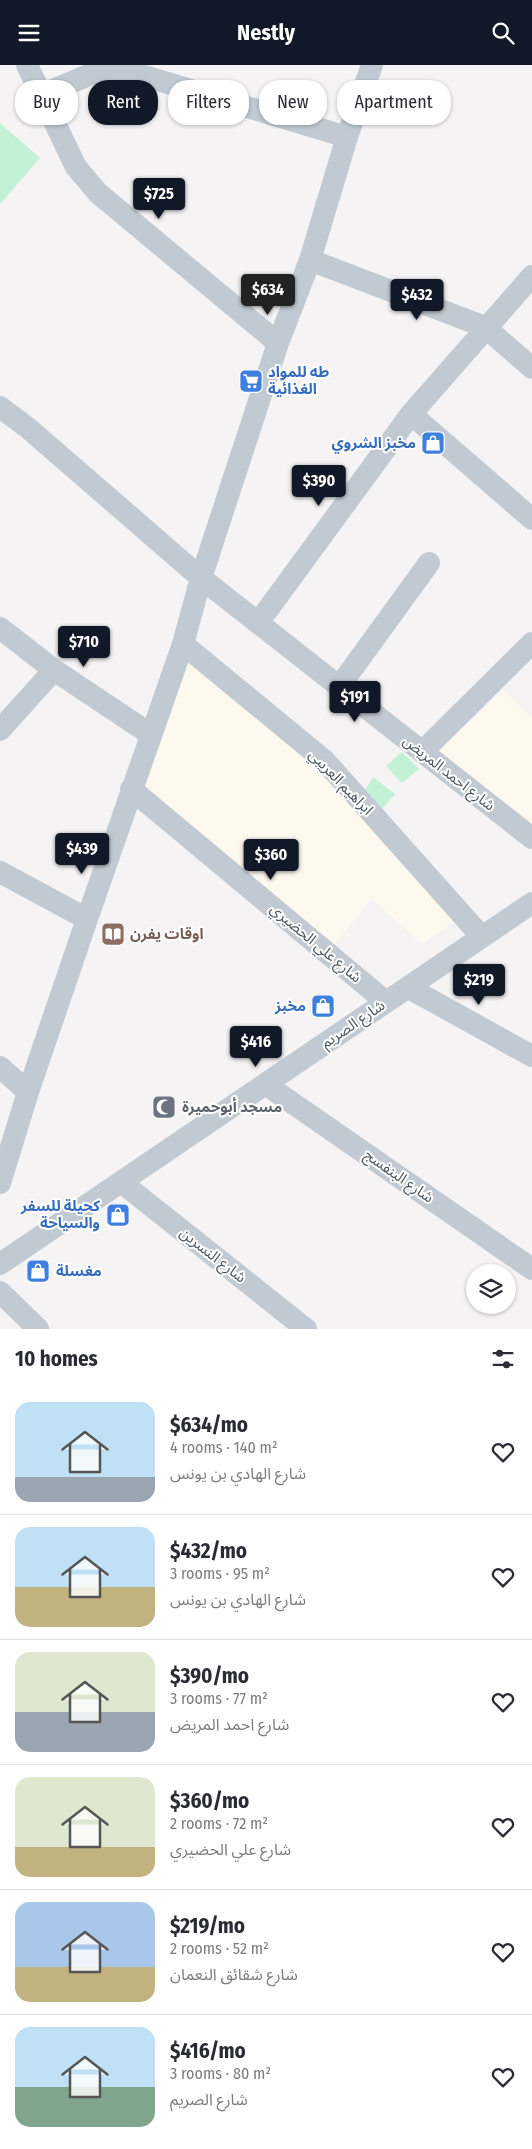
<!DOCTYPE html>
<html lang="en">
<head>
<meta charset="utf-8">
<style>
	:root { --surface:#fff; --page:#f7f7f7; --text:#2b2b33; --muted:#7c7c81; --line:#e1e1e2; --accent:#111827 }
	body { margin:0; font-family:"Fira Sans Condensed","Noto Sans Arabic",sans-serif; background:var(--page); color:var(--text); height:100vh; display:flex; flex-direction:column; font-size:19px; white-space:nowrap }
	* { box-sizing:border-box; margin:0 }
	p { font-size:16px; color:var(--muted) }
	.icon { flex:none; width:28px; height:28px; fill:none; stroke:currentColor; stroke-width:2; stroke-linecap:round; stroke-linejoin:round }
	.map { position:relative; height:1264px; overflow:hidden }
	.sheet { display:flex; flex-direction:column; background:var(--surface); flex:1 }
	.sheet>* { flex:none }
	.guide { position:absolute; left:15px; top:15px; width:502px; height:45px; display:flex; gap:10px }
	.tools { position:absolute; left:466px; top:1199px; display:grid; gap:10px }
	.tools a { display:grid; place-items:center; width:50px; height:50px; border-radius:50%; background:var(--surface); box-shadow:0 1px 4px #0004; font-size:25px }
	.price { position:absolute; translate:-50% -42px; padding:0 11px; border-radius:5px; background:var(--accent); color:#fff; font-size:16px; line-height:32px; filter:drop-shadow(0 1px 2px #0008) }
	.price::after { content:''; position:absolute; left:50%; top:30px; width:15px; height:11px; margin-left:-8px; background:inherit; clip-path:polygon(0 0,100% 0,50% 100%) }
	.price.active { background:#222; color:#fff }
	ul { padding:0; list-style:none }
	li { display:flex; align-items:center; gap:15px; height:125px; padding:0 15px }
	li+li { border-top:1px solid var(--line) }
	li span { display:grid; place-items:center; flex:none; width:140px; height:100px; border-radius:15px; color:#555 }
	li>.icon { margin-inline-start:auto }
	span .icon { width:60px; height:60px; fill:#fffc; stroke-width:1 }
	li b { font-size:21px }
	h2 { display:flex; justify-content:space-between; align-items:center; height:60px; padding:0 15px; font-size:21px }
	.chip { padding:0 18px; border-radius:20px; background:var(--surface); box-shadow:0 1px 4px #0004; font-size:18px; line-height:45px }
	.chip.active { background:var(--accent); color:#fff }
	header { display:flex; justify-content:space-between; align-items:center; height:65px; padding:0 15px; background:var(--accent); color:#fff; font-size:22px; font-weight:700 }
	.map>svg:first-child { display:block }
</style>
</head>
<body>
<header><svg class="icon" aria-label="menu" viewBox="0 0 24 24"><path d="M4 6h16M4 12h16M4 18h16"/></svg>Nestly<svg class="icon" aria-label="search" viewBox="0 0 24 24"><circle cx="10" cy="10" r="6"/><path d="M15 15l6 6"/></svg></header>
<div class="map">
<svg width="532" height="1264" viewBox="0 0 532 1264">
	<rect width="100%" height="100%" fill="#f5f3f3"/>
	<!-- commercial -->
	<path fill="#fdf9ef" d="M 183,579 L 356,744 L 463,851 L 422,879 L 372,834 L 332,882 L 131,724 Z
		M 504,625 L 532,653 L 532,762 L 437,686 Z"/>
	<!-- green -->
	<path fill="#c3f1d5" d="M 0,58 L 40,93 L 0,139 Z
		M 402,687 L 419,704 L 402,718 L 386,701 Z
		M 373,712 L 395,729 L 381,745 L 363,729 Z"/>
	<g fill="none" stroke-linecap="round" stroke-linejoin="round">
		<!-- minor -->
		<path stroke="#c1cad2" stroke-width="22" d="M 27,0 L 76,102 L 98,128 L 278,278
			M 41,30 L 96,7 L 121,4 L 347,72
			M 310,195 L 485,262 L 532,303
			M 0,342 L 28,363 L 201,513 L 532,773
			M 411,349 L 532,454
			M 258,558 L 411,349 L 532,211
			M 0,563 L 54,605 L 150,669
			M 183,579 L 325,696 L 482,872
			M 339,622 L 429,498
			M 0,665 L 54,605
			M 422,687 L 532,578
			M 131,724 L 386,937
			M 0,807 L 87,854
			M 409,923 L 532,991
			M 0,1002 L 28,1027
			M 265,1019 L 532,1204
			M 121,1117 L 306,1264
			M 0,1118 L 28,1027 L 87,854 L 183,579 L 201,513 L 278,278 L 310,195 L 347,72 L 372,0
			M 0,1199 L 532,838
			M 0,1227 L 38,1264"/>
	</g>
	<!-- icons -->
	<defs>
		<g id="supermarket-square" transform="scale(1.25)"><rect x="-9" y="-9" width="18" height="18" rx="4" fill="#3f7fe0" stroke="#fff"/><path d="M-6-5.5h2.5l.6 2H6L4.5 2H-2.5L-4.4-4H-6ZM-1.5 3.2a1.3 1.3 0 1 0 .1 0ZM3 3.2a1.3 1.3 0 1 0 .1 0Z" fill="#fff"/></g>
		<g id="shop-square" transform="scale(1.25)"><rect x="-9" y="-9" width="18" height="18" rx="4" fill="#3f7fe0" stroke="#fff"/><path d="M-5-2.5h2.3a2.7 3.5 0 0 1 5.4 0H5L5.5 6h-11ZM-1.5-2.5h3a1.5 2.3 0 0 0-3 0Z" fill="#fff"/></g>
		<g id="library-square" transform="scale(1.25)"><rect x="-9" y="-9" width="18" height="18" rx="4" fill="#8d6e63" stroke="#fff"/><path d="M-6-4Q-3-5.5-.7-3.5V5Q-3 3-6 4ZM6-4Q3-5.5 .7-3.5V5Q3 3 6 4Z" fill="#fff"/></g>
		<g id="mosque-square" transform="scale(1.25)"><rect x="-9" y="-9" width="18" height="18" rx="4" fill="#6b7280" stroke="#fff"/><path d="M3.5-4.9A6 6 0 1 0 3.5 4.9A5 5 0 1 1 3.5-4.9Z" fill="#fff"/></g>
	</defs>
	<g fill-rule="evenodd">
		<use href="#supermarket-square" x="251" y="316"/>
		<use href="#shop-square" x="433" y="378"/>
		<use href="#library-square" x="113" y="869"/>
		<use href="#shop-square" x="323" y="941"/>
		<use href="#mosque-square" x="164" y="1042"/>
		<use href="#shop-square" x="118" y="1150"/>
		<use href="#shop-square" x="38" y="1206"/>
	</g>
	<g text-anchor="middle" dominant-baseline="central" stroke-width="4" stroke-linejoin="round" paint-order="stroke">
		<!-- shop labels -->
		<g font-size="15" font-weight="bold" fill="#366cbe" stroke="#fff" text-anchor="end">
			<text x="268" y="307" text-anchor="start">طه للمواد<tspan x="268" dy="17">الغذائية</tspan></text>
			<text x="416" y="378">مخبز الشروي</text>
			<text x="306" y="941">مخبز</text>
			<text x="100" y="1141">كحيلة للسفر<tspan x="100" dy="17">والسياحة</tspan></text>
			<text x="56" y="1206" text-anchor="start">مغسلة</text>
		</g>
		<!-- street labels -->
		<g font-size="15" fill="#4a5661" stroke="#fff">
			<text transform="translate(449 708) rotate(38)">شارع احمد المريض</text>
			<text transform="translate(341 717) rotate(46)">ابراهيم العريبي</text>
			<text transform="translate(316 878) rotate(40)">شارع علي الحضيري</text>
			<text transform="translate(353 959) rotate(-34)">شارع الصريم</text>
			<text transform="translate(399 1111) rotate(35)">شارع البنفسج</text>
			<text transform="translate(213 1190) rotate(38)">شارع النسرين</text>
		</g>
		<!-- education labels -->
		<g font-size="15" font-weight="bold" fill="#785e54" stroke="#fff" text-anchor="start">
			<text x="130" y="869">اوقات يفرن</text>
		</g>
		<!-- worship labels -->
		<g font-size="15" font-weight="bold" fill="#5b616d" stroke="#fff" text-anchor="start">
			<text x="182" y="1042">مسجد أبوحميرة</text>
		</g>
	</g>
</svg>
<div class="tools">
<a><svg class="icon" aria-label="layers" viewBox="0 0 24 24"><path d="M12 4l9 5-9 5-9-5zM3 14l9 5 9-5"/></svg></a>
</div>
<b class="price" style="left:159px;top:155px">$725</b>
<b class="price active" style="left:268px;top:251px">$634</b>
<b class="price" style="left:417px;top:256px">$432</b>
<b class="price" style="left:319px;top:442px">$390</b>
<b class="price" style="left:84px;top:603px">$710</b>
<b class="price" style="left:355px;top:658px">$191</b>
<b class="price" style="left:82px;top:810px">$439</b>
<b class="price" style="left:271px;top:816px">$360</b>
<b class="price" style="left:479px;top:941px">$219</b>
<b class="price" style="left:256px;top:1003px">$416</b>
<div class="guide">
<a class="chip">Buy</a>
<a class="chip active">Rent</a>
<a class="chip">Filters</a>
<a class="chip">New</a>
<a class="chip">Apartment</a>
</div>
</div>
<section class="sheet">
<h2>10 homes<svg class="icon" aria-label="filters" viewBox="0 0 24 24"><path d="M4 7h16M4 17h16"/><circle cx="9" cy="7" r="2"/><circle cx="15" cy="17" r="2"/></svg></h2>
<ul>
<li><span style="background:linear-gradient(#bfe0f5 75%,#9aa5b1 0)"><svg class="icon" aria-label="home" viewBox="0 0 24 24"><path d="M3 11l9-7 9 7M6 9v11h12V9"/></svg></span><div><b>$634/mo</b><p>4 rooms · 140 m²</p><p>شارع الهادي بن يونس</p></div><svg class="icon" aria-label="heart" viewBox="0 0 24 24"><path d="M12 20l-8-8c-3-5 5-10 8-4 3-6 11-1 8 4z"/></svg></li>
<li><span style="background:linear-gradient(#bfe0f5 60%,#c2b280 0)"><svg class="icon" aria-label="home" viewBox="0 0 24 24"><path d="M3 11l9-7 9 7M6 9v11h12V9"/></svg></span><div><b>$432/mo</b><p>3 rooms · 95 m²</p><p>شارع الهادي بن يونس</p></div><svg class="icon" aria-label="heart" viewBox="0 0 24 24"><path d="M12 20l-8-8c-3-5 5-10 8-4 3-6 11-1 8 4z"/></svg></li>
<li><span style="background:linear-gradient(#dfe7d0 60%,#9aa5b1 0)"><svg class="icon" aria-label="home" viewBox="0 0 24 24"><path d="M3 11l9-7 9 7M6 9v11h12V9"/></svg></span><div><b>$390/mo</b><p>3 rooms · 77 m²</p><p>شارع احمد المريض</p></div><svg class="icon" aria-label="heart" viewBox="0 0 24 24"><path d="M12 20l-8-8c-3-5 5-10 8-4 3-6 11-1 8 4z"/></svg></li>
<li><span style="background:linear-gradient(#dfe7d0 70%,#c2b280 0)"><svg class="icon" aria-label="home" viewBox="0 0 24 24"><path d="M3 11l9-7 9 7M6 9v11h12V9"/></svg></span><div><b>$360/mo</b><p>2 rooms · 72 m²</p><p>شارع علي الحضيري</p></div><svg class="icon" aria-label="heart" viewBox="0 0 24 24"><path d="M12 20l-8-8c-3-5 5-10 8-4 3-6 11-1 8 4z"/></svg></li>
<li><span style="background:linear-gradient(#a9c7e8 65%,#c2b280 0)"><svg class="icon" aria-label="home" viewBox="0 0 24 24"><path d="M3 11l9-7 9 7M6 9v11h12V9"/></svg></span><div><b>$219/mo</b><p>2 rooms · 52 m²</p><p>شارع شقائق النعمان</p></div><svg class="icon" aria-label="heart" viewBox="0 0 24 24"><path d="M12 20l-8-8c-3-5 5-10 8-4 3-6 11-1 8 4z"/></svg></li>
<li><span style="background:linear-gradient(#bfe0f5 60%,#7fa58c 0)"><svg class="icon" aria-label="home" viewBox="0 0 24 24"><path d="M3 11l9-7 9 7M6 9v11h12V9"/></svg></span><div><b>$416/mo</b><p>3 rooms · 80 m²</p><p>شارع الصريم</p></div><svg class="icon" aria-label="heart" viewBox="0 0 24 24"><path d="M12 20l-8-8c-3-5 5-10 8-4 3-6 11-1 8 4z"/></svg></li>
</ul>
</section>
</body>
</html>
